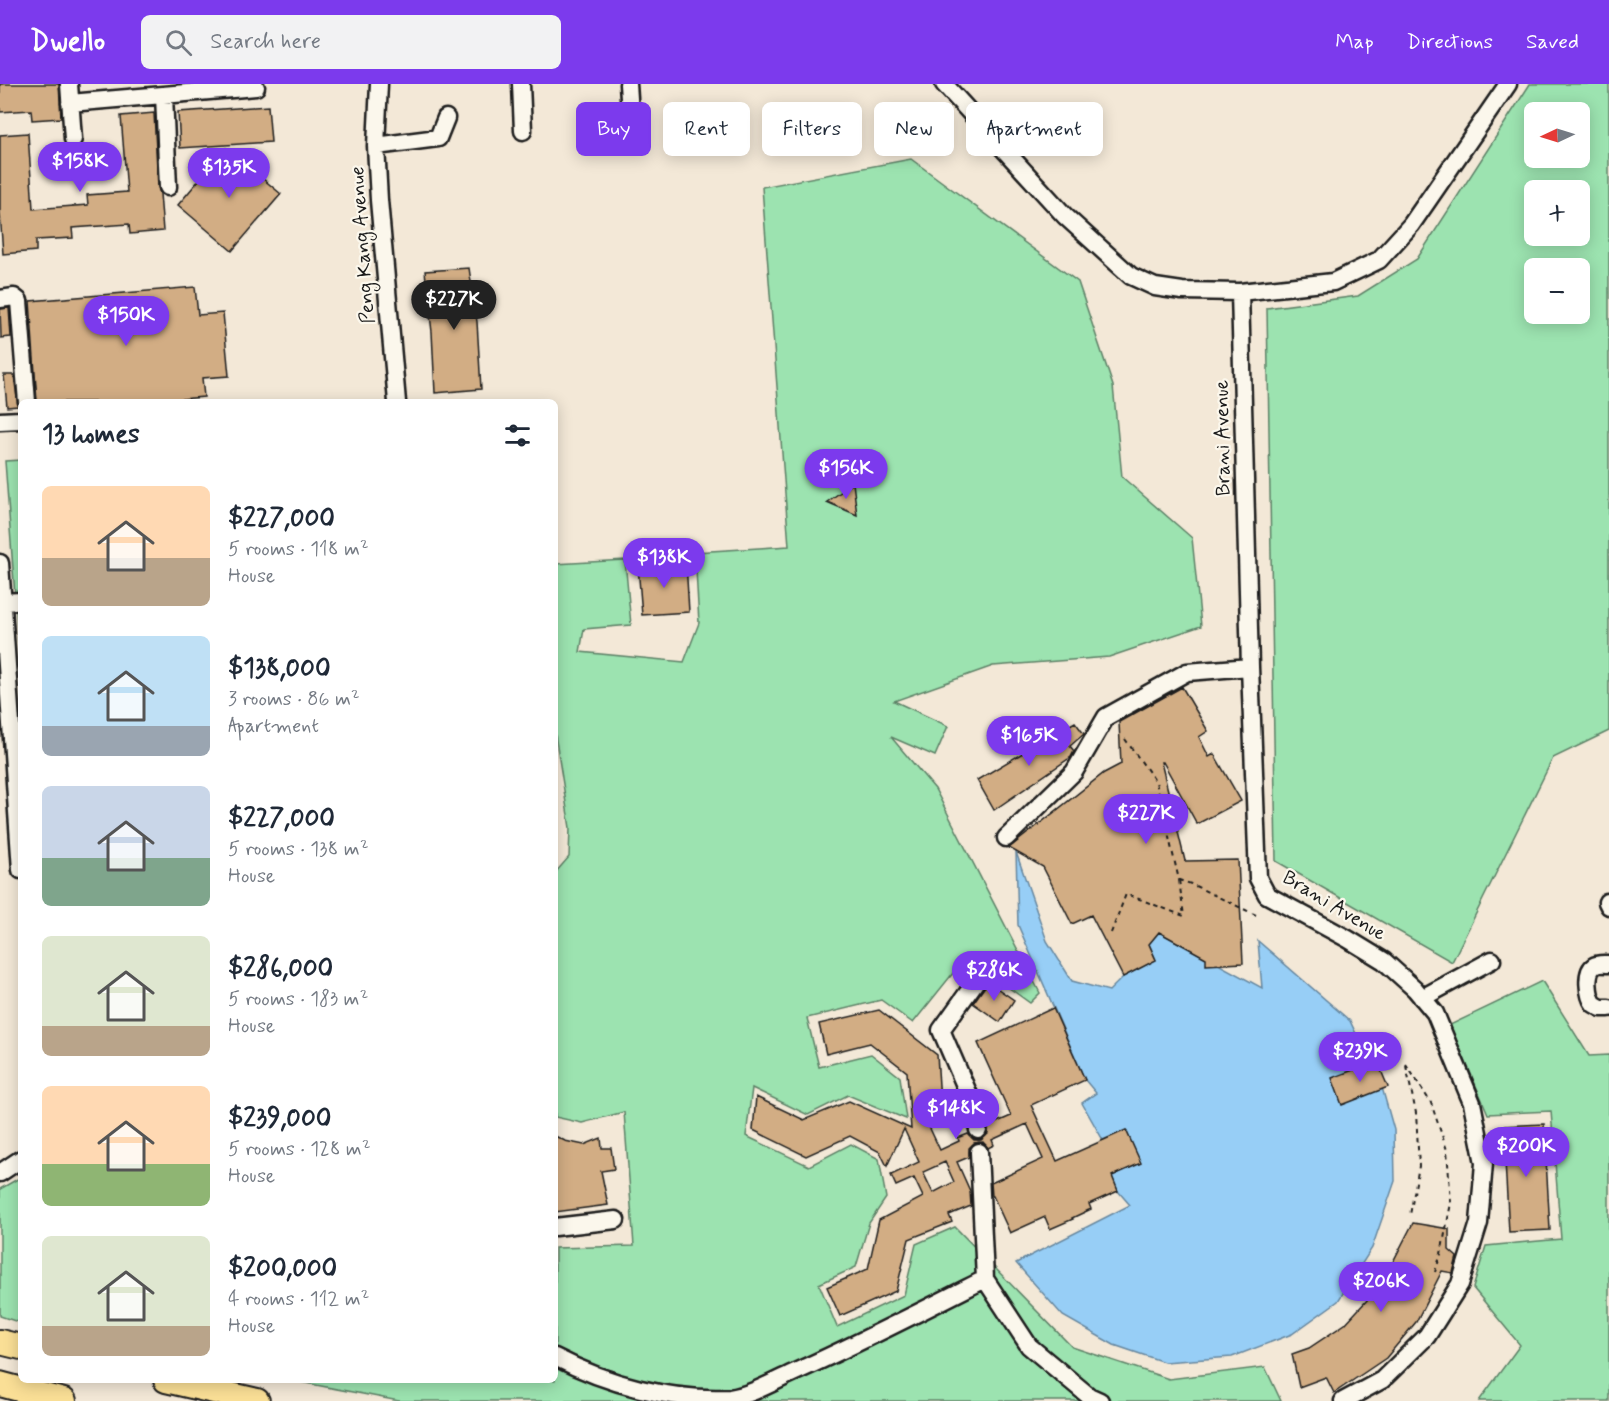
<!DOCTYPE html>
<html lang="en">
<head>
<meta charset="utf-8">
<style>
	:root { --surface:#fff; --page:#f2f2f3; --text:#1f2937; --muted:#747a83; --accent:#7c3aed }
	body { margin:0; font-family:Mynerve,sans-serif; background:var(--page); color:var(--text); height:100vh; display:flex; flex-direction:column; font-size:22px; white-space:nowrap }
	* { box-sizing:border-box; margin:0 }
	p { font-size:20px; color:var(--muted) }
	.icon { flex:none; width:33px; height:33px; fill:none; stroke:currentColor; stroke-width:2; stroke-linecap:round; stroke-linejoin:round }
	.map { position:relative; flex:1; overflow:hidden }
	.details { position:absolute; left:18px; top:315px; width:540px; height:984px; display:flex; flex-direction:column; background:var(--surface); border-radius:9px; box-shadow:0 3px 15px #0003 }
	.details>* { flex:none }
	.top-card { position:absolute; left:576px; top:18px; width:570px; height:54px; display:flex; gap:12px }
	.needle { width:39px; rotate:266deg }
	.controls { position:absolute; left:1524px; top:18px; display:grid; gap:12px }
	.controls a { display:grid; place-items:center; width:66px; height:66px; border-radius:9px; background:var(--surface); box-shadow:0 3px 15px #0003; font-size:30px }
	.price { position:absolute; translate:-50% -51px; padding:0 14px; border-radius:21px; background:var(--accent); color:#fff; font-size:20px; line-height:39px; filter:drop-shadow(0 2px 3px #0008) }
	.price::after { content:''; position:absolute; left:50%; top:36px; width:18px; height:14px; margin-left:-9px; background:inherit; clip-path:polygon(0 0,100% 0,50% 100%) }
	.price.current { background:#222; color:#fff }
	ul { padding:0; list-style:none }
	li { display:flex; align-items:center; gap:18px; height:150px; padding:0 24px }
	li span { display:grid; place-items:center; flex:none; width:168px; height:120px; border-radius:9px; color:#555 }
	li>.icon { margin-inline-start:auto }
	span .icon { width:72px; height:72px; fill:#fffc; stroke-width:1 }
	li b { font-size:26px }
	h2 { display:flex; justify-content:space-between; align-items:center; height:72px; padding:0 24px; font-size:26px }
	.chip { padding:0 21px; border-radius:9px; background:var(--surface); box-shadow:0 3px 15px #0003; font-size:21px; line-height:54px }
	.chip.current { background:var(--accent); color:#fff }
	header { display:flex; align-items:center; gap:36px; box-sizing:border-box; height:84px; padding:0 30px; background:var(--accent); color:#fff }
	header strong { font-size:28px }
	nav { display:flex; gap:33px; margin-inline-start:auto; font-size:21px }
	.search { width:420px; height:54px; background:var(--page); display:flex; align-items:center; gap:15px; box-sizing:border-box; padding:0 21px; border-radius:9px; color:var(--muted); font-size:22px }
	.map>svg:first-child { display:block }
</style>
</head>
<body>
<header>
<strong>Dwello</strong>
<div class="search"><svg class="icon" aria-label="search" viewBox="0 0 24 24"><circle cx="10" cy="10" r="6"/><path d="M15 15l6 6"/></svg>Search here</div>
<nav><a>Map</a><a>Directions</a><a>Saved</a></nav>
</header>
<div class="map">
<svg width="1609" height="1317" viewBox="0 0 1609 1317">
	<rect width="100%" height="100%" fill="#f3e8d7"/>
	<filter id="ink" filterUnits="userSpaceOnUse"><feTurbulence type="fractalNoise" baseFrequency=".0167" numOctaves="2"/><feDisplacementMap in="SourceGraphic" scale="12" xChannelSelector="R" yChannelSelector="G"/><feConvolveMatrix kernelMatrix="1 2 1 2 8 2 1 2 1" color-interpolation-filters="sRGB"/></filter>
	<g filter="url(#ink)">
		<!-- green -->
		<path fill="#9ce3b0" stroke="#5c8066" stroke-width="1.5" fill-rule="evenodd" d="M 1530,0 L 1609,0 L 1609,647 L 1553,674 L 1452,878 L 1276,777 L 1267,224 L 1358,212 L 1417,175 ZM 1580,28 L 1580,74 L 1534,74 L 1534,28 ZM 1580,106 L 1580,152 L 1534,152 L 1534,106 ZM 1534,184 L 1580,184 L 1580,230 L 1534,230 Z
			M 911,75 L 1078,198 L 1113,302 L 1122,393 L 1192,454 L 1201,542 L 1109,573 L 993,582 L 894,617 L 948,642 L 935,672 L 891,653 L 935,705 L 1040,909 L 1030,919 L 966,873 L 913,939 L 881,916 L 807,934 L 819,983 L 871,970 L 900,993 L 906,1035 L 848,1011 L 808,1031 L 752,1004 L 746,1052 L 809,1082 L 851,1060 L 879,1075 L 886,1114 L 869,1139 L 856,1183 L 819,1200 L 837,1243 L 904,1211 L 916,1160 L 955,1143 L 1072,1263 L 1169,1295 L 1265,1283 L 1281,1317 L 399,1317 L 290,1296 L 555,1296 L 555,1164 L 634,1162 L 624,1028 L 582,1039 L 555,1033 L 555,789 L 569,773 L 570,744 L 555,650 L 555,480 L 625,476 L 631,541 L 584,545 L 580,568 L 684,578 L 699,539 L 695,468 L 789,462 L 762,103 Z
			M 21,376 L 21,593 L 5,377 Z
			M 1542,897 L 1589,972 L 1609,971 L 1609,1317 L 1479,1317 L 1520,1261 L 1473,1204 L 1486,1162 L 1561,1155 L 1551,1027 L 1488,1030 L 1450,941 Z
			M 21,1093 L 21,1239 L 0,1232 L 0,1105 Z"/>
		<!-- water -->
		<path fill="#97cef6" stroke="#66879f" stroke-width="1.5" d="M 1016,768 L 1047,857 L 1072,897 L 1109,907 L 1123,893 L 1156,876 L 1149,860 L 1159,848 L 1262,904 L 1258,857 L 1350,937 L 1383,1007 L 1394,1046 L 1395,1097 L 1372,1164 L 1338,1217 L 1292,1250 L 1232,1273 L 1164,1278 L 1114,1261 L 1063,1232 L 1016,1179 L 1130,1121 L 1118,1107 L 1112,1092 L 1140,1079 L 1126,1046 L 1103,1056 L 1082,1019 L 1096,1009 L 1085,996 L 1018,841 Z"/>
		<!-- building -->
		<path fill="#d2ad84" stroke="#1c1c1c" stroke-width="1.5" fill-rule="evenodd" d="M 0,0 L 59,0 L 61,34 L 32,36 L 31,26 L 0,28 Z
			M 268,22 L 271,58 L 180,64 L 178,28 Z
			M 154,29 L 158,103 L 160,110 L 163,147 L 130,150 L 129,140 L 72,144 L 73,154 L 36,156 L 36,167 L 3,170 L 0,129 L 0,51 L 28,49 L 33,125 L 88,121 L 87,111 L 127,108 L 121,32 Z
			M 226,64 L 281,110 L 232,167 L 178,121 Z
			M 469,184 L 477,238 L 481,305 L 435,309 L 432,248 L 425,187 Z
			M 195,203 L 198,231 L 223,229 L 229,292 L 202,294 L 204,313 L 147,318 L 37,318 L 30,217 Z
			M 9,224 L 11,253 L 1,254 L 0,225 Z
			M 4,291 L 14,291 L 18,322 L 7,323 Z
			M 853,399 L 857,431 L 827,418 Z
			M 686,479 L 689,528 L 642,531 L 638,482 Z
			M 1182,603 L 1208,647 L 1199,653 L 1209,673 L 1214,670 L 1241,717 L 1197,740 L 1163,678 L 1161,678 L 1185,777 L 1238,776 L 1243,879 L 1206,881 L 1206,874 L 1159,848 L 1149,860 L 1156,876 L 1123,893 L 1091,831 L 1072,840 L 1043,783 L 1009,764 L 1104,689 L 1121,680 L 1119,638 Z
			M 1075,638 L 1084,650 L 1070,662 L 1074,667 L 1071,673 L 994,726 L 977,696 Z
			M 988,898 L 1014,916 L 1000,938 L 973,919 Z
			M 1053,924 L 1085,996 L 1031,1021 L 1057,1077 L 1126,1046 L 1141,1079 L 1112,1092 L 1118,1107 L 1089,1120 L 1091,1125 L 1072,1134 L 1073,1135 L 1050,1145 L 1045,1133 L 1010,1149 L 993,1112 L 992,1112 L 991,1099 L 1043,1075 L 1027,1040 L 992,1056 L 994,1061 L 988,1064 L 983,1058 L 974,1059 L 969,1064 L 969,1073 L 957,1078 L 970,1107 L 971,1122 L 949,1131 L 952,1138 L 909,1155 L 896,1207 L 840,1232 L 827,1203 L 868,1185 L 879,1136 L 923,1113 L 914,1094 L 896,1102 L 891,1091 L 919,1078 L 904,1045 L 887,1082 L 880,1068 L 850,1052 L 806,1072 L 753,1046 L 756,1013 L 804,1036 L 849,1017 L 911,1045 L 907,988 L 870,959 L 826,970 L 819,940 L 879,926 L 937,971 L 940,1017 L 950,1016 L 958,1034 L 926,1036 L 940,1066 L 959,1057 L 958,1054 L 968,1050 L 974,1056 L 981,1056 L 988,1050 L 988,1042 L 1011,1032 L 978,959 ZM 945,1078 L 954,1098 L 933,1109 L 923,1088 Z
			M 1377,977 L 1388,1003 L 1342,1021 L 1332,994 Z
			M 1544,1040 L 1550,1146 L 1509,1148 L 1503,1042 Z
			M 555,1052 L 565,1057 L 584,1061 L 601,1054 L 602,1064 L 611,1064 L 614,1085 L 601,1087 L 608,1121 L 555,1128 Z
			M 1413,1139 L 1449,1145 L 1449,1166 L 1457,1173 L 1453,1189 L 1442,1187 L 1416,1238 L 1386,1274 L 1334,1309 L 1326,1293 L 1299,1303 L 1292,1270 L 1309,1264 L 1345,1240 L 1381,1201 Z"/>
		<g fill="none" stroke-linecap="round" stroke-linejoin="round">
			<!-- minor casing -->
			<g stroke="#1c1c1c" stroke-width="21">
				<path id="minor" d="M 69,0 L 73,55
					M 379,0 L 376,62 L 379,116 L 397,318
					M 521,0 L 523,47
					M 628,0 L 632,58
					M 944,0 L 1065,132 L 1131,192 L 1155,203 L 1182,207 L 1240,208 L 1333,198 L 1379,176 L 1411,141 L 1508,0
					M 164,11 L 168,103
					M 70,19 L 256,3
					M 376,62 L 438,54 L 446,34
					M 1240,208 L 1250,583 L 1258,794 L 1267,811 L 1348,855 L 1384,877 L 1415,905 L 1435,929 L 1472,1019 L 1484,1079 L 1479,1139 L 1460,1200 L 1427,1252 L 1382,1296 L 1343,1317
					M 0,215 L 14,213 L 19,217 L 27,318
					M 0,337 L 21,336
					M 0,479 L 21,786
					M 3,518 L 21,517
					M 1006,754 L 1074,688 L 1106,633 L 1187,588 L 1250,583
					M 1607,818 L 1609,822
					M 1609,880 C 1604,880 1598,879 1594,882 C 1585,888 1588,912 1594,920 L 1601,924 L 1609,924
					M 1422,914 L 1492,876
					M 978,1046 L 973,1020 L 941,946 L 979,893
					M 979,1068 L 985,1195 L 1029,1262 L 1089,1312 L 1100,1317
					M 0,1089 L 21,1075
					M 555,1143 L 616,1136
					M 555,1273 C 607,1300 670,1317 730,1314 C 751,1311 773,1298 793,1289 C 858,1260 922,1227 985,1195"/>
			</g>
			<!-- highway casing -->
			<g stroke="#1c1c1c" stroke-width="28">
				<path id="highway" d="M 0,1258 L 21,1263
					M 166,1296 L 257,1317
					M 0,1300 L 64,1317"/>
			</g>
			<!-- path -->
			<path stroke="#1c1c1c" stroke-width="2" stroke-dasharray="4.5 4.5" stroke-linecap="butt" d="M 1125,655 L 1156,698 L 1179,796 L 1191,800 L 1256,831
				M 1111,849 L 1126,810 L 1184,832 L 1179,796
				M 1406,980 L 1431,1019 L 1447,1066 L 1451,1119 L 1441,1170 L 1435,1188
				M 1406,982 L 1416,1029 L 1419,1082 L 1410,1131"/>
			<!-- minor -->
			<use href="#minor" stroke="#fbf7ec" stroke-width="16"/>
			<!-- highway -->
			<use href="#highway" stroke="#fadf96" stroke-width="24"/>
		</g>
	</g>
	<g text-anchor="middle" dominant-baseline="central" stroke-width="4.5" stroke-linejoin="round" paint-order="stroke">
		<!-- street labels -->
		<g font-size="20" fill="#1c1c1c" stroke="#fbf7ec">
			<text transform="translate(363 161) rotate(-94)">Peng Kang Avenue</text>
			<text transform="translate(1223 354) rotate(-91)">Brani Avenue</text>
			<text transform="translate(1334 822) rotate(31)">Brani Avenue</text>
		</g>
	</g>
</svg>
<div class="controls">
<a><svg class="needle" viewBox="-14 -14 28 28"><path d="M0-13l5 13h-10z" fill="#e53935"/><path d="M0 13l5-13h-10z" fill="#747a83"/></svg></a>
<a>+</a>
<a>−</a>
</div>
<b class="price" style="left:80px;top:109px">$158K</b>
<b class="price" style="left:229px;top:115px">$135K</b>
<b class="price current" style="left:454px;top:247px">$227K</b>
<b class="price" style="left:126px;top:263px">$150K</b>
<b class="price" style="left:846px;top:416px">$156K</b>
<b class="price" style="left:664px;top:505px">$138K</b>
<b class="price" style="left:1029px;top:683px">$165K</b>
<b class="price" style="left:1146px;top:761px">$227K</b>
<b class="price" style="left:994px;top:918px">$286K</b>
<b class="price" style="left:1360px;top:999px">$239K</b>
<b class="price" style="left:956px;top:1056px">$148K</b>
<b class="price" style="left:1526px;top:1094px">$200K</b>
<b class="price" style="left:1381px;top:1229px">$206K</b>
<div class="top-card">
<a class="chip current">Buy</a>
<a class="chip">Rent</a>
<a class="chip">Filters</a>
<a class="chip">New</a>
<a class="chip">Apartment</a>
</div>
<section class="details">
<h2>13 homes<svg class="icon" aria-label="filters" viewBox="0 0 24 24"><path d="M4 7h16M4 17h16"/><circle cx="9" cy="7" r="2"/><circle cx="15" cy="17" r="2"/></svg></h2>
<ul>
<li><span style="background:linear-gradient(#ffd9b3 60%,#b9a48a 0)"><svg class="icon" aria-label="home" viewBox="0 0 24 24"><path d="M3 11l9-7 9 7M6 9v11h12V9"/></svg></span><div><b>$227,000</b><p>5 rooms · 118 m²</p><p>House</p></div></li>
<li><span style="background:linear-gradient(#bfe0f5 75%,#9aa5b1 0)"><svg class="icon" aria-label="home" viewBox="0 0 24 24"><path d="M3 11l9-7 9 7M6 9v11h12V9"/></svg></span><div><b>$138,000</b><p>3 rooms · 86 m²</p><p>Apartment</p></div></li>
<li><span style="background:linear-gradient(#c9d6e8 60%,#7fa58c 0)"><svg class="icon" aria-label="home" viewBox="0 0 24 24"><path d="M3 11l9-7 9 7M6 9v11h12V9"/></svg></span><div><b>$227,000</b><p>5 rooms · 138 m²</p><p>House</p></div></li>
<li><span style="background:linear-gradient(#dfe7d0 75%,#b9a48a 0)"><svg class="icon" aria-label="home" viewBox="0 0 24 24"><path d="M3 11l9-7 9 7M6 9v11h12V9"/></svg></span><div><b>$286,000</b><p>5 rooms · 183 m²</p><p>House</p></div></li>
<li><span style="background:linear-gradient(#ffd9b3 65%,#8fb573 0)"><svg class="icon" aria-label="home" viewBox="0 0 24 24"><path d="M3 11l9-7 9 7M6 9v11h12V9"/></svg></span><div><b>$239,000</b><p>5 rooms · 128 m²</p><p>House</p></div></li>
<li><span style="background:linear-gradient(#dfe7d0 75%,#b9a48a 0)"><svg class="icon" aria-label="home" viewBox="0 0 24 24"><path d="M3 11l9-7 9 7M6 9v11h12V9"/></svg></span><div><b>$200,000</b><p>4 rooms · 112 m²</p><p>House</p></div></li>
</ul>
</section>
</div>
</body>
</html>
